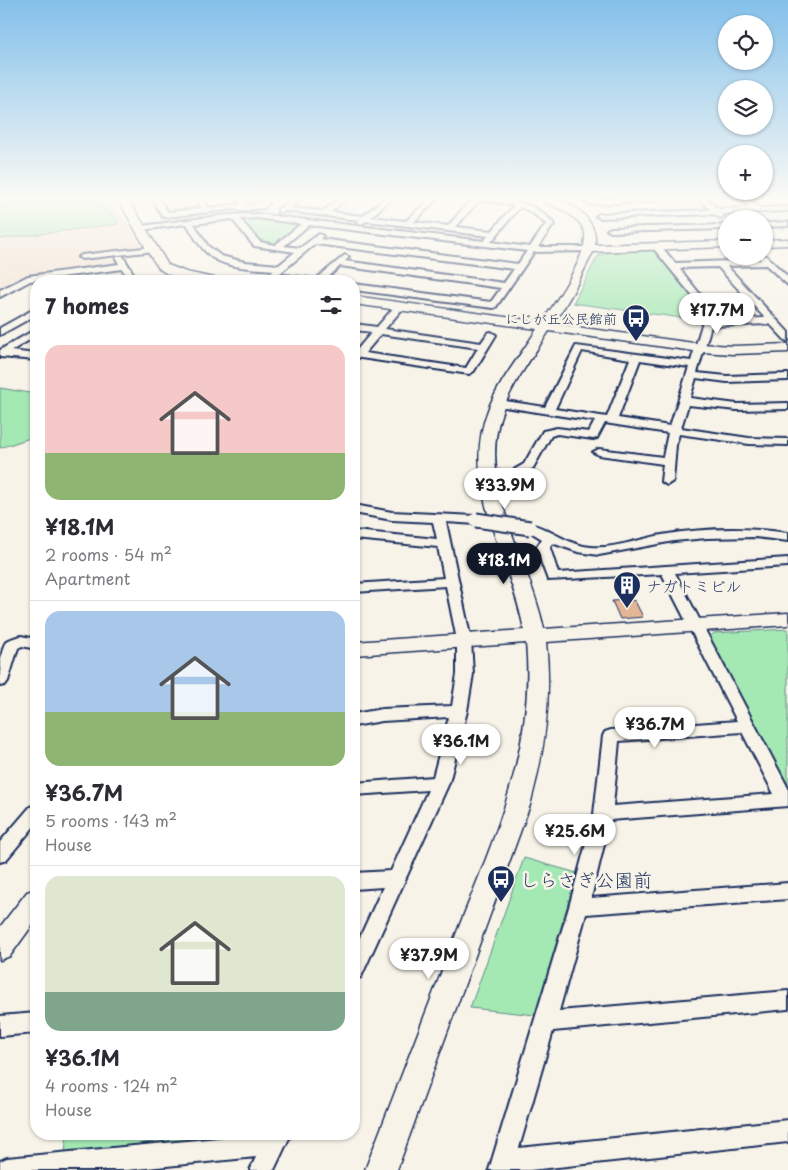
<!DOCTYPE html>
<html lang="en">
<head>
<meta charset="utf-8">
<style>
	:root { --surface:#fff; --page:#f7f7f7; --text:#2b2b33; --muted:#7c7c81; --line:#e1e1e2; --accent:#111827 }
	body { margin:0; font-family:"Playpen Sans","Klee One",sans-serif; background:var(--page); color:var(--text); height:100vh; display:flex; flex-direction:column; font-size:19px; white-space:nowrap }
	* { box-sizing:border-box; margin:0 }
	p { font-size:16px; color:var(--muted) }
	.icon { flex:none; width:28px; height:28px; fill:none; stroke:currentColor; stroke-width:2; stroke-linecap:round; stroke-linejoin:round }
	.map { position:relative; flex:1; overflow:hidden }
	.details { position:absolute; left:30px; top:275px; width:330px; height:865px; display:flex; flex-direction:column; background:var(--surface); border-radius:20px; box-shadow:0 1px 4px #0004 }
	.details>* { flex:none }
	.buttons { position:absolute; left:718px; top:15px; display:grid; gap:10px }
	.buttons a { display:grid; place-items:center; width:55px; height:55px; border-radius:50%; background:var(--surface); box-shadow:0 1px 4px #0004; font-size:25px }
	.price { position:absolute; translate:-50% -42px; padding:0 11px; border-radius:18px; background:#fff; color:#222; font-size:16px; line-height:32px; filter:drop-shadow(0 1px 2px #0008) }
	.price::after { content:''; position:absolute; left:50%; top:30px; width:15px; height:11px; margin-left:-8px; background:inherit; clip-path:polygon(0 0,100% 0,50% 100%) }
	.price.current { background:var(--accent); color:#fff }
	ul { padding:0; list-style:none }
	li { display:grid; align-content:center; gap:10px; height:265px; padding:0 15px }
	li+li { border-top:1px solid var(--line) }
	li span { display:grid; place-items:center; height:155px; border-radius:15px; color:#555 }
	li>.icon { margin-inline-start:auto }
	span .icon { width:90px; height:90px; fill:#fffc; stroke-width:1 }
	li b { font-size:21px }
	h2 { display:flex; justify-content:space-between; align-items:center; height:60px; padding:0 15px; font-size:21px }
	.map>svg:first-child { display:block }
</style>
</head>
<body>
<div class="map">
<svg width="788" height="1170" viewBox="0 0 788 1170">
	<rect width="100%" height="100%" fill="#f7f3e8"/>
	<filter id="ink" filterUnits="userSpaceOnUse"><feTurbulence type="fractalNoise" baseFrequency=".02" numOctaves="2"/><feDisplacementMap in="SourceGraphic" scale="10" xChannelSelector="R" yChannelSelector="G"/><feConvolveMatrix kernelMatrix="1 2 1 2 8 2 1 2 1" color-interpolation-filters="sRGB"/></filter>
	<g filter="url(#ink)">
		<!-- built -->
		<path fill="#f2e0d0" d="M 0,197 L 109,197 L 142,246 L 139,248 L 81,255 L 83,260 L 115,256 L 117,264 L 112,266 L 11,280 L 11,284 L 0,289 Z"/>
		<!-- green -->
		<path fill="#a4e8b3" stroke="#608c88" d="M 0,197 L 91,197 L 118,221 L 118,224 L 0,239 Z
			M 262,218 L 304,223 L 274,246 L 260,242 L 240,219 Z
			M 653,250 L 657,251 L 699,302 L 704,321 L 573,303 L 598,256 L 610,252 Z
			M 0,388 L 36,394 L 36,436 L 0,448 Z
			M 788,629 L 788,787 L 709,638 L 714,633 Z
			M 524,858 L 577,873 L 535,1015 L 470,1008 Z
			M 67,1134 L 254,1134 L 65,1152 Z"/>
		<!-- building -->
		<path fill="#e5b597" stroke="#1b2f5e" d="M 628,600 L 635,601 L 643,617 L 620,619 L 612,601 Z"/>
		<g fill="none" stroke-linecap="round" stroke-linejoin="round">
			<!-- street casing -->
			<g stroke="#1b2f5e" stroke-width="4">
				<path id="street" d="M 151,197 L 158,197 L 168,212 L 202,208 L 195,197 L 201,197 L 209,208 L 240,204 L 236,197 L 242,197 L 249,204 L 247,206 L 261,202 L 259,197 L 265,197 L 269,203 L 264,208 L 240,211 L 236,209 L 166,217 L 163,217 Z
					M 297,197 L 305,197 L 291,208 L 323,211 L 341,197 L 348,197 L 331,212 L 363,216 L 386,197 L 393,197 L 371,217 L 406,221 L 432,197 L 439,197 L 414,222 L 448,226 L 472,199 L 469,197 C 500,197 533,198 554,224 L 538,247 L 589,247 L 593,249 L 589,251 L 534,252 L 496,307 L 493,308 L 354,290 L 354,284 L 491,302 L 501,288 L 340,266 L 324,281 L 274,279 L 271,281 L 262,281 L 274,270 C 254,268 222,269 207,253 C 198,245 193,234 187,224 L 141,230 L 137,228 L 141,226 L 227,215 L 257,214 L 484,241 L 488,236 L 367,221 L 361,224 L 357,222 L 359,220 L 285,211 L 278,213 L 278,209 ZM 479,200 L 514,205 L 492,231 L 456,227 ZM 520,207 L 531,212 L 546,224 L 530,247 L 491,242 ZM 257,218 L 301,224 L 275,245 L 260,242 L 240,219 ZM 232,219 L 254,246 L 295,252 L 279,265 L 245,262 L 221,256 L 208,246 L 194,224 ZM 309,225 L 527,251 L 518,264 L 320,239 L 323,236 L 319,234 L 300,248 L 284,246 ZM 315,244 L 514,269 L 504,283 L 345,261 L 349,257 L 345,255 L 316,279 L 279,274 Z
					M 652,197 L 659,197 L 662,199 L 658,201 L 589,204 L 585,202 L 589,200 Z
					M 697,197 L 705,197 L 718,209 L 751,208 L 738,197 L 746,197 L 760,208 L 788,207 L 788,211 L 722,214 L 724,216 L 720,218 L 714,214 L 600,218 L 596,216 L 600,214 L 710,210 Z
					M 788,222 L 788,226 L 764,227 L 764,223 Z
					M 726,225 L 726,229 L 611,232 L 607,230 L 611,228 Z
					M 654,245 L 660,245 L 675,263 L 761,260 L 758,256 L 764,256 L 764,254 L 788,277 L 788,285 L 766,265 L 727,266 L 788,332 L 788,341 L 785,340 L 770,324 L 711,326 L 697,373 L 727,376 L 788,374 L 788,380 L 727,382 L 696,378 L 690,398 L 737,404 L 788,403 L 788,409 L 737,410 L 688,405 L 681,428 L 749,438 L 788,439 L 788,445 L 749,444 L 679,434 L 676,445 L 673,481 L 667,485 L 661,481 L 663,464 L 599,455 L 593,452 L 599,449 L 663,457 L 668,433 L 605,423 L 597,438 L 593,439 L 557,434 L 551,436 L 533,468 L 515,478 L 484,478 L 482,475 L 484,472 L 512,471 L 524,464 L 543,431 L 557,428 L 589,432 L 595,421 L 498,406 L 493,403 L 498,400 L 545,407 L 576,346 L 691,361 L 704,318 L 699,304 L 654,249 ZM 718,267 L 765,318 L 713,320 L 707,303 L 679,268 ZM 582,351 L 630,359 L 607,417 L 555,409 ZM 640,360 L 689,367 L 670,426 L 618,418 Z
					M 152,247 L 155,247 L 155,251 L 82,259 L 78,257 L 82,255 Z
					M 117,256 L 123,256 L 133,273 L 143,281 C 132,281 128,278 122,269 L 30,281 L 0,297 L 0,290 L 28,276 L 119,264 L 116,258 Z
					M 399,304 L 404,307 L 385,329 L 481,343 L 488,333 L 491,332 L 496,335 L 474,371 L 469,374 L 354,357 L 354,351 L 356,351 L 372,332 L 354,330 L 354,324 L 377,327 L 396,305 ZM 381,334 L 478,348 L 466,368 L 365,353 Z
					M 36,308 L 36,315 L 0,335 L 0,328 Z
					M 36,329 L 36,336 L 11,351 L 36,354 L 36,360 L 0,357 L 0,350 Z
					M 354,505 L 392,512 L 476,516 L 482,520 L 476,524 L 446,522 L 471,640 L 473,674 L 467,711 L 449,783 L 361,977 L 354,980 L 354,950 L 383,887 L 354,889 L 354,873 L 391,871 L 428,790 L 354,795 L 354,783 L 433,777 L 449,717 L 382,721 L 354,726 L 354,714 L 382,709 L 452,706 L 457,674 L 457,640 L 446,586 L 354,592 L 354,584 L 444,578 L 438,547 L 354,539 L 354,531 L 437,539 L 433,522 L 392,520 L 354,513 Z
					M 530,524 C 551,529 568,545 591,547 C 614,549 639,539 662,535 C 704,528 746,527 788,533 L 788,541 L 755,537 L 707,538 L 674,541 L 599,555 L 578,552 L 552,543 L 550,548 L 558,573 L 788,558 L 788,566 L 675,573 L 788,788 L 788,806 L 610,820 L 591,898 L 788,883 L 788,899 L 586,914 L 559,1011 L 788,991 L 788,1009 L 553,1031 L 519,1148 L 788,1120 L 788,1142 L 530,1170 L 489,1170 L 569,907 L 594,814 L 603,736 L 605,732 L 611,730 L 737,721 L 662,574 L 548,580 L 536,548 L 542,539 L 524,528 ZM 742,732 L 774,794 L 613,806 L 619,741 Z
					M 21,636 L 36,639 L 36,649 L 22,646 L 18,648 L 8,681 L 5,685 L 0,686 C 0,676 0,649 6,642 C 9,639 17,637 21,636 Z
					M 36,805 L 36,824 L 6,860 L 0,862 L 0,842 L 30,807 Z
					M 36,1013 L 36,1033 L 0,1036 L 0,1016 Z
					M 260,1134 L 291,1134 L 274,1170 L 250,1170 L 256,1157 L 127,1170 L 0,1170 L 0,1161 L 7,1158 Z"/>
			</g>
			<!-- secondary casing -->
			<g stroke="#1b2f5e" stroke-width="3">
				<path id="secondary" d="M 117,197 L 127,197 L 168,265 L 186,272 L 219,279 L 221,281 C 201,281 178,282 161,270 C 153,264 124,209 117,197 Z
					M 538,197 C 564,194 599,217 595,245 L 726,241 L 726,247 L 593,252 L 573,292 L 554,324 L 701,344 L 733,346 L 788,344 L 788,352 L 733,354 L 701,352 L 549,331 C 533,356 514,381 503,409 C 475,485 529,557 544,629 L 788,613 L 788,625 L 546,642 C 552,698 545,751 530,805 L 397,1170 L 365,1170 C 395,1092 425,1015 455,937 C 493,840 536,750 526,643 L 354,655 L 354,642 L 524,630 C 511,558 459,485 488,410 C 499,381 521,355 537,329 L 354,304 L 354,296 L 542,322 C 555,303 585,260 585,237 C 586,230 580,222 574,218 C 564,208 548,206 538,197 Z
					M 788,239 L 788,245 L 764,246 L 764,240 Z
					M 36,889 L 36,920 L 10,956 L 0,960 L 0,927 L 27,892 Z"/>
			</g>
			<!-- street -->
			<use href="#street" fill="#f7f3e8" fill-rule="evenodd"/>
			<!-- secondary -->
			<use href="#secondary" fill="#f7f3e8" fill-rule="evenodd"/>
			<!-- street-bridge casing -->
			<g stroke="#1b2f5e" stroke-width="17" stroke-linecap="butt">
				<path id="street-bridge" d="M 476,520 L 530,528"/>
			</g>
			<!-- street-bridge -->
			<use href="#street-bridge" stroke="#f7f3e8" stroke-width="13"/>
		</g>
	</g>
	<!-- sky -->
	<linearGradient id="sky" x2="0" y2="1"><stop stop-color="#83c0ea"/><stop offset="0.55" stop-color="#fbfaf5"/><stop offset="1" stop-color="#fbfaf5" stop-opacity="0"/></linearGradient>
	<rect width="788" height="360" fill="url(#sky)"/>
	<!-- icons -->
	<defs>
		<g id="bus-pin" transform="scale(1.4375)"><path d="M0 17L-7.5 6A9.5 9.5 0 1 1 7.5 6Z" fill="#1b2f5e" stroke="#f7f3e8"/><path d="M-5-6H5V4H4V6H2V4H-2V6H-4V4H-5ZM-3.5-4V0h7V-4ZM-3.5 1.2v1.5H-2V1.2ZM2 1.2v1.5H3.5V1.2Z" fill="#fff"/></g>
		<g id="building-pin" transform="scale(1.4375)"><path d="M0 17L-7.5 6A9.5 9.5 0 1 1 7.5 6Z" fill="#1b2f5e" stroke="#f7f3e8"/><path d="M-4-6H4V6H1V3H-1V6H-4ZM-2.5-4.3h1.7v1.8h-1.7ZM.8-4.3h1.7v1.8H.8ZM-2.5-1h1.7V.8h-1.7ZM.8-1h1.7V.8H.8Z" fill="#fff"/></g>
	</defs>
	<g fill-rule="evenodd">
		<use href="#bus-pin" x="636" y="318"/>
		<use href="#building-pin" x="627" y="585"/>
		<use href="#bus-pin" x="501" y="879"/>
	</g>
	<g text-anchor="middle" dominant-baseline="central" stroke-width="5" stroke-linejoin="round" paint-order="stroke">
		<!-- far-poi labels -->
		<g font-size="14" fill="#1b2f5e" stroke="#f7f3e8" text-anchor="end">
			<text x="617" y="318">にじが丘公民館前</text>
		</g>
		<!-- poi labels -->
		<g font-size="16" fill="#1b2f5e" stroke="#f7f3e8" text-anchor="start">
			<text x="646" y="585">ナガトミビル</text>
		</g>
		<!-- near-poi labels -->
		<g font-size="19" fill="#1b2f5e" stroke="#f7f3e8" text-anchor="start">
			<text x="520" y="879">しらさぎ公園前</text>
		</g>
	</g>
</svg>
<div class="buttons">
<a><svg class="icon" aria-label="locate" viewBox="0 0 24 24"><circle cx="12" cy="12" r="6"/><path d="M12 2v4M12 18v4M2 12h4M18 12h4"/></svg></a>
<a><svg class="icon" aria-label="layers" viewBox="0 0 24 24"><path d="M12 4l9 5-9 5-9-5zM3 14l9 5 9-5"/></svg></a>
<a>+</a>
<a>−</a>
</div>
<b class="price" style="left:717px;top:335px">¥17.7M</b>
<b class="price" style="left:505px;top:510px">¥33.9M</b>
<b class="price current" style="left:504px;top:585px">¥18.1M</b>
<b class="price" style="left:655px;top:749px">¥36.7M</b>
<b class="price" style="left:461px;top:766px">¥36.1M</b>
<b class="price" style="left:575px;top:856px">¥25.6M</b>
<b class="price" style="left:429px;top:980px">¥37.9M</b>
<section class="details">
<h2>7 homes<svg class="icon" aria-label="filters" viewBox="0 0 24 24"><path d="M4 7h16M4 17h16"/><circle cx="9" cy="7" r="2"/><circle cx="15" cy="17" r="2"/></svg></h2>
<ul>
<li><span style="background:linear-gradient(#f6c9c9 70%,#8fb573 0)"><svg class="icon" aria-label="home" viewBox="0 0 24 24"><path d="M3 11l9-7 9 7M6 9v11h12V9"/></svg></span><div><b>¥18.1M</b><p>2 rooms · 54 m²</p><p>Apartment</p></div></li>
<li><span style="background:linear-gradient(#a9c7e8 65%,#8fb573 0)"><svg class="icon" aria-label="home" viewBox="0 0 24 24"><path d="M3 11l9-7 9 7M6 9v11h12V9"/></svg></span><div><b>¥36.7M</b><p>5 rooms · 143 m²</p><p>House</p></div></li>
<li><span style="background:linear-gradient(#dfe7d0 75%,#7fa58c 0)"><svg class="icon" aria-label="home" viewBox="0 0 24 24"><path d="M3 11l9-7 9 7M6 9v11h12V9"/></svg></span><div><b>¥36.1M</b><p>4 rooms · 124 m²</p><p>House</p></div></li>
</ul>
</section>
</div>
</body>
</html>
